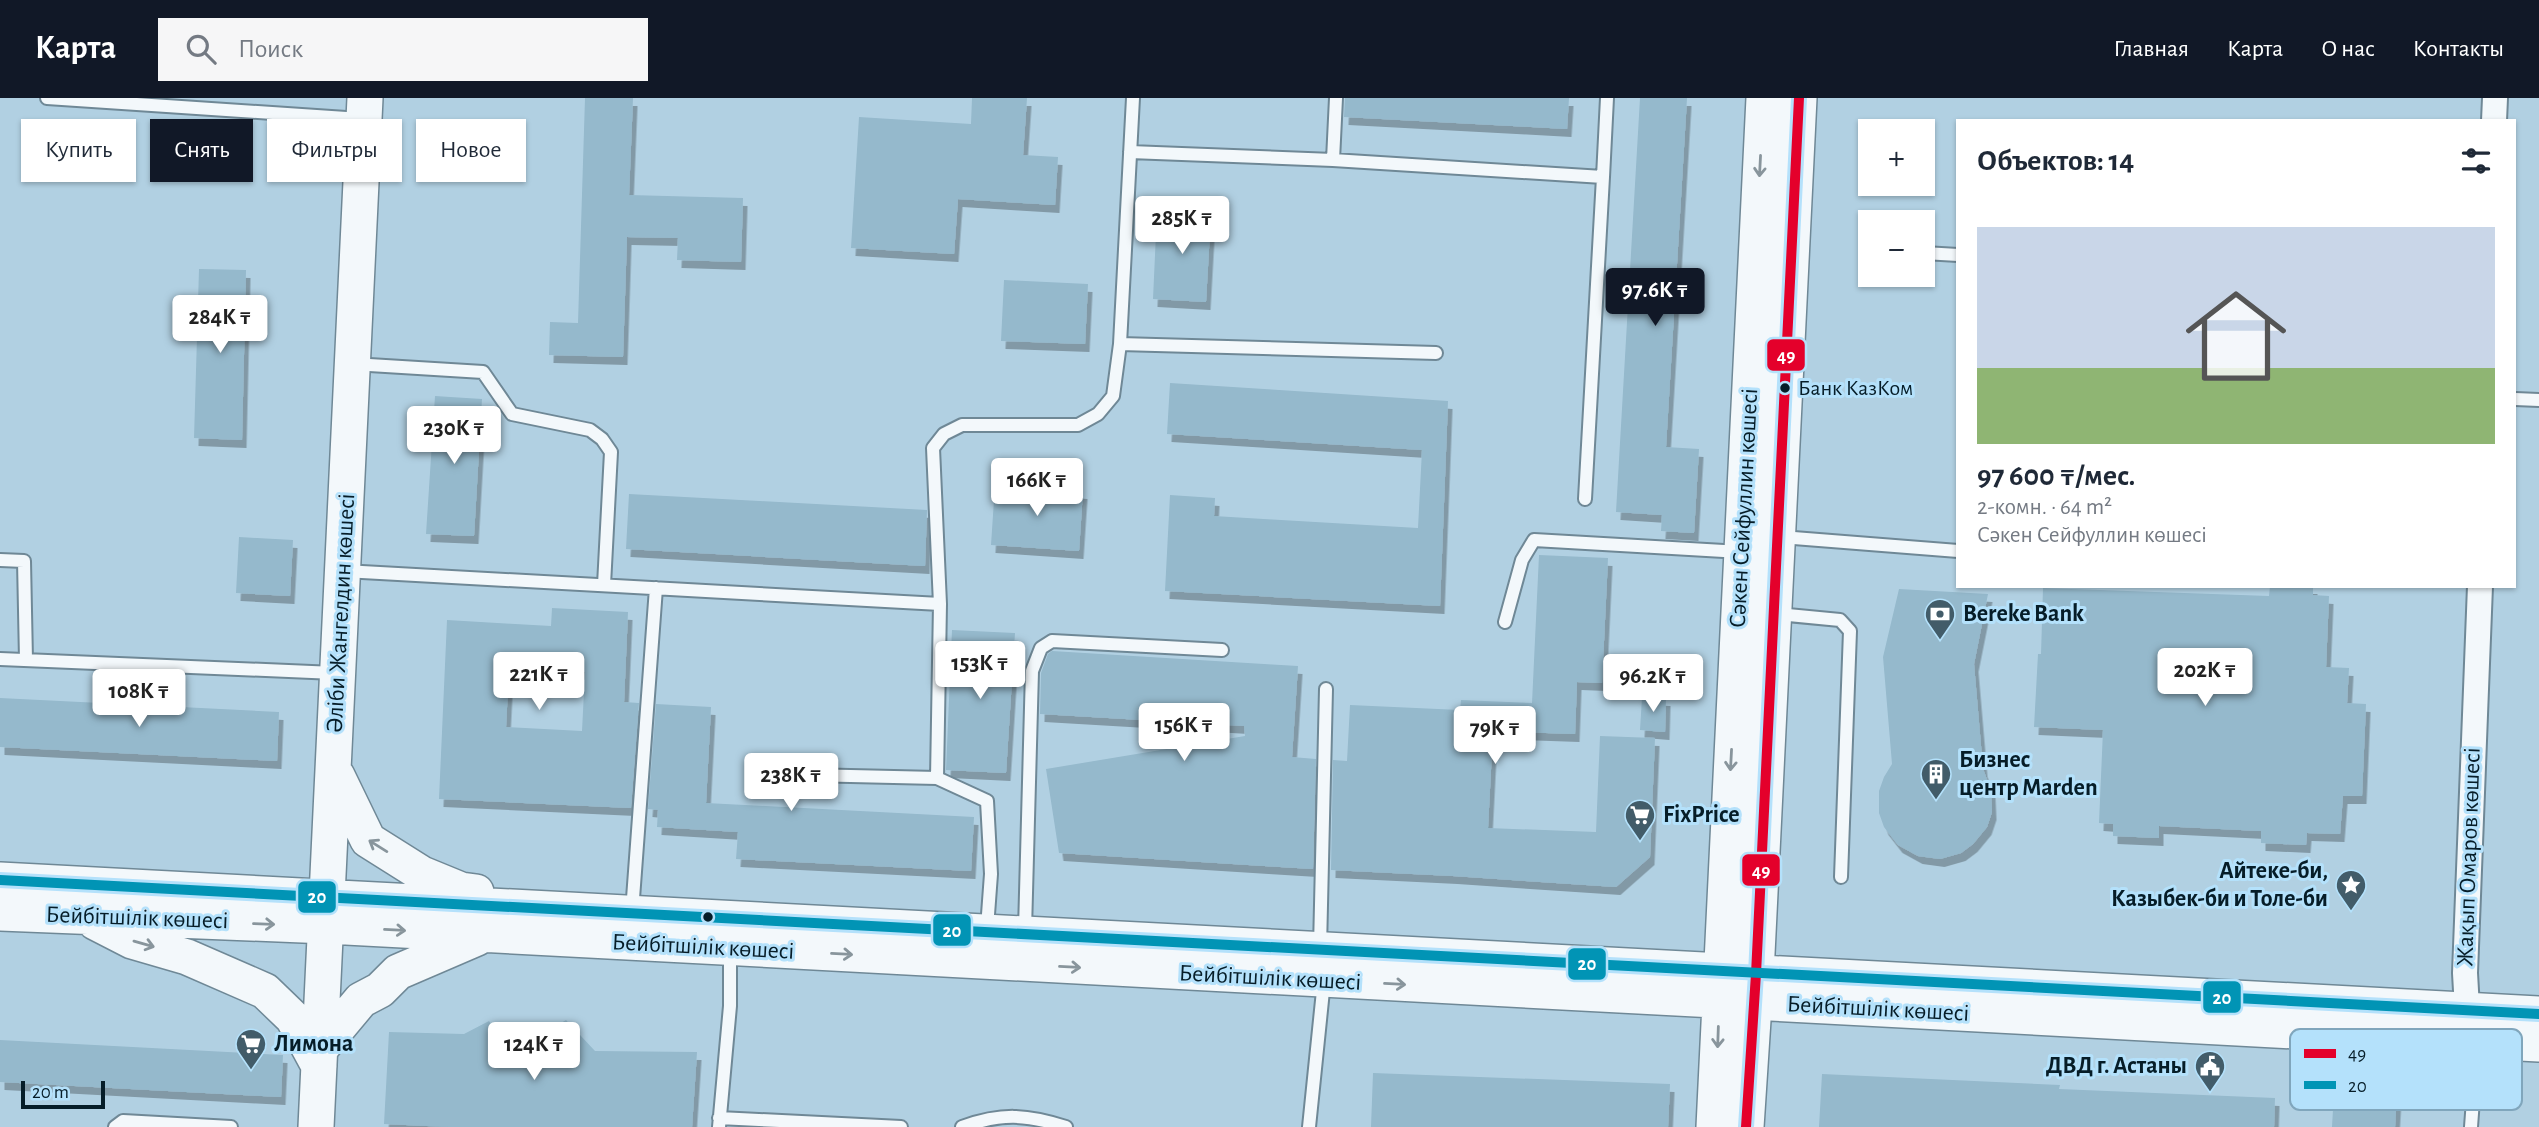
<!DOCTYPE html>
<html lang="ru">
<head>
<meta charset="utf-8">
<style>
	:root { --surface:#fff; --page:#f6f6f7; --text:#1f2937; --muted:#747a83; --accent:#111827 }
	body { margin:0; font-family:"Alegreya Sans",sans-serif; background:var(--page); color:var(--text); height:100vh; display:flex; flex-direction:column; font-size:26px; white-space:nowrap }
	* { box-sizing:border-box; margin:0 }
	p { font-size:23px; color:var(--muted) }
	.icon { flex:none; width:38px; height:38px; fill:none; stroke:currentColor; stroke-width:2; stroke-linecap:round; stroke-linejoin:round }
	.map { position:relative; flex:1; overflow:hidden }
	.side { position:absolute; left:1956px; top:21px; width:560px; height:469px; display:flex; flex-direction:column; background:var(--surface); border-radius:0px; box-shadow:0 2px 5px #0004 }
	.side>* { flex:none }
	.banner { position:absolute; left:21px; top:21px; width:665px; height:63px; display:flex; gap:14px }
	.tools { position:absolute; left:1858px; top:21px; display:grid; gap:14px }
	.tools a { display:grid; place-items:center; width:77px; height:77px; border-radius:0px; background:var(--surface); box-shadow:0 2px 5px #0004; font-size:35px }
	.scale { position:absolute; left:21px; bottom:18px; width:84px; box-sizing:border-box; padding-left:7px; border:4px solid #061d28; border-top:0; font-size:19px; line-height:24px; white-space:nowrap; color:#061d28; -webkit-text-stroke:5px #b4e1fb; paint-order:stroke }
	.price { position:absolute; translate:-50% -60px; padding:0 16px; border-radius:7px; background:#fff; color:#222; font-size:23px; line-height:46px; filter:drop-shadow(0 2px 4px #0008) }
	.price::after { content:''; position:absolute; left:50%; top:42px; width:21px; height:16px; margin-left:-10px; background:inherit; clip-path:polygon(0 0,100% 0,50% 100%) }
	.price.current { background:var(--accent); color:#fff }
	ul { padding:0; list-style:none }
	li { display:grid; align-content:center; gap:14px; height:371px; padding:0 21px }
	li span { display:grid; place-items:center; height:217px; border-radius:0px; color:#555 }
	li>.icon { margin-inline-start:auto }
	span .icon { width:126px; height:126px; fill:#fffc; stroke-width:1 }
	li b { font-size:30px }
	h2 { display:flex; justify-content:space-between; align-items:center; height:84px; padding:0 21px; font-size:30px }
	.chip { padding:0 24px; border-radius:0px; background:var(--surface); box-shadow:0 2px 5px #0004; font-size:24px; line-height:63px }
	.chip.current { background:var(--accent); color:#fff }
	header { display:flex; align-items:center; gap:42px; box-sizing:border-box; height:98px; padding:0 35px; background:var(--accent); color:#fff }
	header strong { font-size:33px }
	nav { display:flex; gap:38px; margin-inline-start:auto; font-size:24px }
	.search { width:490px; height:63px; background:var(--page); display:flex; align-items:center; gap:18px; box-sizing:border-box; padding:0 24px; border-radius:0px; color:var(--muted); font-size:26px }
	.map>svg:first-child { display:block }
</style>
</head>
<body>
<header>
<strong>Карта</strong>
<div class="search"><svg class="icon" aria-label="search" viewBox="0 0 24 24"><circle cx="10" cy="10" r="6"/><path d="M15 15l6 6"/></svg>Поиск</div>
<nav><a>Главная</a><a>Карта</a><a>О нас</a><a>Контакты</a></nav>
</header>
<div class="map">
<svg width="2539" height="1029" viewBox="0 0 2539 1029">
	<defs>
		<filter id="shadow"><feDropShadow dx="4.5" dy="8" stdDeviation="0" flood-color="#0004"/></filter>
	</defs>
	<rect width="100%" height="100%" fill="#b1d0e2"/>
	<!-- building -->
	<path fill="#95b9cc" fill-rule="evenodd" filter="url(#shadow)" d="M 585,0 L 633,0 L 629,97 L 743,100 L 741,164 L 677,162 L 678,140 L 627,139 L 623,259 L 549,257 L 550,224 L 578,225 Z
		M 972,0 L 1027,0 L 1023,57 L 1058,59 L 1055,107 L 958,101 L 954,156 L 851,150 L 859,19 L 971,26 Z
		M 1345,0 L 1569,0 L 1567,31 L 1344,19 Z
		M 1640,0 L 1687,0 L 1666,349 L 1699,351 L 1694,435 L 1661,433 L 1662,417 L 1616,414 Z
		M 1157,113 L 1211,116 L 1206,204 L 1153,201 Z
		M 199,171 L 246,172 L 242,342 L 194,340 Z
		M 1004,182 L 1088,186 L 1085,246 L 1001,243 Z
		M 1170,285 L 1448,303 L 1440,508 L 1165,493 L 1170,397 L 1215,400 L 1214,418 L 1418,430 L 1422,352 L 1167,336 Z
		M 435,298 L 482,301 L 474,438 L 426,436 Z
		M 995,387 L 1083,393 L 1079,453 L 991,447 Z
		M 629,396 L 927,412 L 925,468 L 626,451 Z
		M 239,439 L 293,442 L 290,498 L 236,495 Z
		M 1539,457 L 1608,460 L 1602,585 L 1577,584 L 1575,636 L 1493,633 L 1488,730 L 1596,734 L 1600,638 L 1655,640 L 1650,759 L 1616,789 L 1453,778 L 1331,772 L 1333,662 L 1347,663 L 1350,607 L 1460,612 L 1461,602 L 1532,605 Z
		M 2270,488 L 2313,488 L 2313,497 L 2329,498 L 2326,569 L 2349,570 L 2347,605 L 2366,606 L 2362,698 L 2343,698 L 2340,736 L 2307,735 L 2306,747 L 2261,745 L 2261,733 L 2159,728 L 2159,740 L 2113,738 L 2113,726 L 2099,725 L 2103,632 L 2034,629 L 2038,556 L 2041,556 L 2043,490 L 2269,498 Z
		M 1899,491 L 1988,496 L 1974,566 L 1983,671 L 1991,692 L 1992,714 L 1987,729 L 1973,746 L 1961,755 L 1940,761 L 1918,758 L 1898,747 L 1884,729 L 1879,715 L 1879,693 L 1884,679 L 1892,666 L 1883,559 Z
		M 552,510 L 628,514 L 624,604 L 639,605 L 631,710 L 439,701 L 447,522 L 551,528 ZM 509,571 L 585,574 L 582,633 L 506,629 Z
		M 952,532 L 1015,535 L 1006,675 L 946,672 Z
		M 1052,553 L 1298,568 L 1292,659 L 1316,661 L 1313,771 L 1059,755 L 1046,671 L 1245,638 L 1244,628 L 1040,616 L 1041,575 L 1048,556 Z
		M 1642,599 L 1666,600 L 1665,634 L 1640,632 Z
		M 0,600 L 279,614 L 277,663 L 0,649 Z
		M 656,606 L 711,609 L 706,705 L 974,719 L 971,773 L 736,761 L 738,734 L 657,729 L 658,712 L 648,711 Z
		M 566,922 L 595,953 L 697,954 L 692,1029 L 449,1029 L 384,1026 L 389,934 L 464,936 L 489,923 L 502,944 L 535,941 Z
		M 0,942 L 283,957 L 281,999 L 0,984 Z
		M 1373,975 L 1670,986 L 1668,1029 L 1371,1029 Z
		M 1822,976 L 2060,987 L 2059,991 L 2275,1000 L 2274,1029 L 1819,1029 Z
		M 2334,993 L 2397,996 L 2395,1029 L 2332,1029 Z"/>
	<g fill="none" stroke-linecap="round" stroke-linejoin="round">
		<!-- lane casing -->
		<g stroke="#6f8896" stroke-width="16">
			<path id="lane" d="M 47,0 L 361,21
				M 1130,54 L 1333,62 L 1603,79 L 1585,401
				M 1333,62 L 1336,0
				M 1603,79 L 1607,0
				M 1924,155 L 1958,157
				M 1120,246 L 1436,255
				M 353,266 L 483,274 L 512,316 L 590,332 L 602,341 L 611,354 L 604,487
				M 2515,301 L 2539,302
				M 1781,439 L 1958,453
				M 0,462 L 24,463 L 26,562
				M 344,473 L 940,506 L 937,680 L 987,703 L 991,776 L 987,830
				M 940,506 L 933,350 L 944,336 L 962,327 L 1078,327 L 1098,316 L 1113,298 L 1120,246 L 1133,0
				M 1777,516 L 1840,522 L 1850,533 L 1841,779
				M 1505,524 L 1522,462 L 1534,442 L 1741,454
				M 0,561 L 335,575
				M 764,676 L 937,680
				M 632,814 L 656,490
				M 1025,832 L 1032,573 L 1041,550 L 1052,543 L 1222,552
				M 1320,850 L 1326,591
				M 2470,946 L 2474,988 L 2471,1029
				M 719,1020 L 901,1029
				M 115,1029 L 123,1023 L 231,1029
				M 719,1029 L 730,908 L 730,851
				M 962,1029 C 1001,1015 1026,1016 1066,1029
				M 1309,1029 L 1324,883"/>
		</g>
		<!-- street casing -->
		<g stroke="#6f8896" stroke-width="28">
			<path id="street" d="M 2494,23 L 2495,0
				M 2468,928 L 2465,875 L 2480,488"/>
		</g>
		<!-- secondary casing -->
		<g stroke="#6f8896" stroke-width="38">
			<path id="secondary" d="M 337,678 L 368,742 L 422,776 L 461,792 L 476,794
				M 0,782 L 2539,916
				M 0,815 L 327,828 L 2539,946
				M 95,824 L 132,843 L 187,859 L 265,893 L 293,920 L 319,968
				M 320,951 L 361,902 L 380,892 L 398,874 L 477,840
				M 316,1029 L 365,0
				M 1714,1029 L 1764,0
				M 1746,1029 L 1756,876 L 1799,0"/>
		</g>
		<!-- lane -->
		<use href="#lane" stroke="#f3f8fb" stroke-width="12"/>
		<!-- street -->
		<use href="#street" stroke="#f3f8fb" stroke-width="24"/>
		<!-- secondary -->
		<use href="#secondary" stroke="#f3f8fb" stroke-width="35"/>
		<!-- bus-1 casing -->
		<g stroke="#b4e1fb" stroke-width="16">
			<path id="bus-1" d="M 1746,1029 L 1756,876 L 1799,0"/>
		</g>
		<!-- bus-2 casing -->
		<g stroke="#b4e1fb" stroke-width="16">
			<path id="bus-2" d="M 0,782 L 2539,916"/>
		</g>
		<!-- bus-1 -->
		<use href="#bus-1" stroke="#e4002b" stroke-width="10"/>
		<!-- bus-2 -->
		<use href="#bus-2" stroke="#0194b5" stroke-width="10"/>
	</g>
	<!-- one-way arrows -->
	<defs><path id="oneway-shaft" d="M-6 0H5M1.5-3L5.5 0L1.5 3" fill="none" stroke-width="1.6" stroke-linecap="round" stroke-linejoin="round" transform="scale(1.75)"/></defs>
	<g stroke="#88959c">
		<use href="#oneway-shaft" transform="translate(1760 68) rotate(93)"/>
		<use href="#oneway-shaft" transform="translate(1731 662) rotate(93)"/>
		<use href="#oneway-shaft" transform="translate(378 748) rotate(-148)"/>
		<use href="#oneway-shaft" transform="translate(264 826) rotate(2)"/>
		<use href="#oneway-shaft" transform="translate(395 832) rotate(3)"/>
		<use href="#oneway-shaft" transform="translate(144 846) rotate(16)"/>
		<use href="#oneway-shaft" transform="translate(842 856) rotate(3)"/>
		<use href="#oneway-shaft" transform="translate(1070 869) rotate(3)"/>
		<use href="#oneway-shaft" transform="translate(1395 886) rotate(3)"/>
		<use href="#oneway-shaft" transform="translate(1718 939) rotate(92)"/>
	</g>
	<!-- icons -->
	<defs>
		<g id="bank-pin" transform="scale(1.575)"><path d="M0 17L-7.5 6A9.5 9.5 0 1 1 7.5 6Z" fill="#425c69" stroke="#b4e1fb"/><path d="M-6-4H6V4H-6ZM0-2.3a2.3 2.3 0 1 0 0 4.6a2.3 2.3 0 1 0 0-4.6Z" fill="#fff"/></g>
		<g id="building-pin" transform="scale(1.575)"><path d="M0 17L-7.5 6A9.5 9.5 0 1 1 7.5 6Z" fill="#425c69" stroke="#b4e1fb"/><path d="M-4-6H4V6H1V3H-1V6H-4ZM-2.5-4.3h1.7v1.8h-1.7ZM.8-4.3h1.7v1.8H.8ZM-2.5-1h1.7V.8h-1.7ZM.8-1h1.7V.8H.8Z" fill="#fff"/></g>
		<g id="supermarket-pin" transform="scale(1.575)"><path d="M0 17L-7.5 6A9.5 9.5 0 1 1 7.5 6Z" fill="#425c69" stroke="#b4e1fb"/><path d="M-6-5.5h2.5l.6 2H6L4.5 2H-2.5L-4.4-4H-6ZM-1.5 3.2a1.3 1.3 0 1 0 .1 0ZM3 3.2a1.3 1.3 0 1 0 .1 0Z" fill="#fff"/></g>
		<g id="sight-pin" transform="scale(1.575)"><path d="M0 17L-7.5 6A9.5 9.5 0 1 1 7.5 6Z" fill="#425c69" stroke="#b4e1fb"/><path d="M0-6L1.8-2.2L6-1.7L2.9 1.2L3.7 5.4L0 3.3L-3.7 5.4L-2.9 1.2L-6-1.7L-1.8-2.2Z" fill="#fff"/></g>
		<g id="civic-pin" transform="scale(1.575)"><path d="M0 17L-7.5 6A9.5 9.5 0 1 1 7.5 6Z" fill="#425c69" stroke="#b4e1fb"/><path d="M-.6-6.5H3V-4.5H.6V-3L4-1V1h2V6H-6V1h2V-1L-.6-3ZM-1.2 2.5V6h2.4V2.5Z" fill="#fff"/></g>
	</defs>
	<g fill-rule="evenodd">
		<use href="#bank-pin" x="1940" y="516"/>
		<use href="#building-pin" x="1936" y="676"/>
		<use href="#supermarket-pin" x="1640" y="717"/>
		<use href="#sight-pin" x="2351" y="787"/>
		<use href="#supermarket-pin" x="251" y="946"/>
		<use href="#civic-pin" x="2210" y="968"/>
	</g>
	<!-- markers -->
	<g fill="#061d28" stroke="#b4e1fb" stroke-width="2.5">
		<circle cx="1785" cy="290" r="6"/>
		<circle cx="708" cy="819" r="6"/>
	</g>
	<g text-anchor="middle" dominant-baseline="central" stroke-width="6" stroke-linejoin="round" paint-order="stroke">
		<!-- bus labels -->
		<g font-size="22" fill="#061d28" stroke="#b4e1fb" text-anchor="start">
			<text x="1798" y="290">Банк КазКом</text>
		</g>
		<!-- street labels -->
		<g font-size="24" fill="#061d28" stroke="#b4e1fb">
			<text transform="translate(1744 410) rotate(-87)">Сәкен Сейфуллин көшесі</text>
			<text transform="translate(341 515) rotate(-87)">Әліби Жангелдин көшесі</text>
			<text transform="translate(2469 759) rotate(-88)">Жақып Омаров көшесі</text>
			<text transform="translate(137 820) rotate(2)">Бейбітшілік көшесі</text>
			<text transform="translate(703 849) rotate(3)">Бейбітшілік көшесі</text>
			<text transform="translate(1270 880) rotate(3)">Бейбітшілік көшесі</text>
			<text transform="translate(1878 911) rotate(3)">Бейбітшілік көшесі</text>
		</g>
		<!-- poi labels -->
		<g font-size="24" font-weight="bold" fill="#061d28" stroke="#b4e1fb" text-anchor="start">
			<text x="1963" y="516">Bereke Bank</text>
			<text x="1959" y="662">Бизнес<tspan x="1959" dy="28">центр Marden</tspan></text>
			<text x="1663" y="717">FixPrice</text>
			<text x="2328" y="773" text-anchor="end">Айтеке-би,<tspan x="2328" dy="28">Казыбек-би и Толе-би</tspan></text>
			<text x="274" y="946">Лимона</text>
			<text x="2187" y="968" text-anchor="end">ДВД г. Астаны</text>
		</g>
	</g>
	<!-- legend -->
	<rect x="2290" y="931" width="232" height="81" rx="10" fill="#b4e1fb" stroke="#80a6bc" stroke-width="2"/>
	<rect x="2304" y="951" width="32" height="9" fill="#e4002b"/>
	<rect x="2304" y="983" width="32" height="8" fill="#0194b5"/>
	<g font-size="19" fill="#061d28">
		<text x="2348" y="962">49</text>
		<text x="2348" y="994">20</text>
	</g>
	<g stroke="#b4e1fb" stroke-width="2.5">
		<rect x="1766" y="240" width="40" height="34" rx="7" fill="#e4002b"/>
		<rect x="1741" y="755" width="40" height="34" rx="7" fill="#e4002b"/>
		<rect x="297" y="782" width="40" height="34" rx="7" fill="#0194b5"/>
		<rect x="932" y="815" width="40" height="34" rx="7" fill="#0194b5"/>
		<rect x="1567" y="849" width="40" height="34" rx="7" fill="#0194b5"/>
		<rect x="2202" y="882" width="40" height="34" rx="7" fill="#0194b5"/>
	</g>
	<g font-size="19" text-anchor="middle" font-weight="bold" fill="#fff">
		<text x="1786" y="264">49</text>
		<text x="1761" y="779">49</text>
		<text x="317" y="805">20</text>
		<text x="952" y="839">20</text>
		<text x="1587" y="872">20</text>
		<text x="2222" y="906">20</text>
	</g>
</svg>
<div class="tools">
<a>+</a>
<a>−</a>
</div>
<div class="scale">20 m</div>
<b class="price" style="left:1182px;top:158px">285K ₸</b>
<b class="price current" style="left:1655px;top:230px">97.6K ₸</b>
<b class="price" style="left:220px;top:257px">284K ₸</b>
<b class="price" style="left:454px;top:368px">230K ₸</b>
<b class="price" style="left:1037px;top:420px">166K ₸</b>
<b class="price" style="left:980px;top:603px">153K ₸</b>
<b class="price" style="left:2205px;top:610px">202K ₸</b>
<b class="price" style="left:539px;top:614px">221K ₸</b>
<b class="price" style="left:1653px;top:616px">96.2K ₸</b>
<b class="price" style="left:139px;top:631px">108K ₸</b>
<b class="price" style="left:1184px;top:665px">156K ₸</b>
<b class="price" style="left:1495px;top:668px">79K ₸</b>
<b class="price" style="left:791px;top:715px">238K ₸</b>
<b class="price" style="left:534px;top:984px">124K ₸</b>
<div class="banner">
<a class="chip">Купить</a>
<a class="chip current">Снять</a>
<a class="chip">Фильтры</a>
<a class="chip">Новое</a>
</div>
<section class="side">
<h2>Объектов: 14<svg class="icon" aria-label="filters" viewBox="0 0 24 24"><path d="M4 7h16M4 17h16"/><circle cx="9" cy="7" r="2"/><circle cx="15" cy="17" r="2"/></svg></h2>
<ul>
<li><span style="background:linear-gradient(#c9d6e8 65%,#8fb573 0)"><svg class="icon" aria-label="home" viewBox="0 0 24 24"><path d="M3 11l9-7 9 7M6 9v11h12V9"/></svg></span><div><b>97 600 ₸/мес.</b><p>2-комн. · 64 m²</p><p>Сәкен Сейфуллин көшесі</p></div></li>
</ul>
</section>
</div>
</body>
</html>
